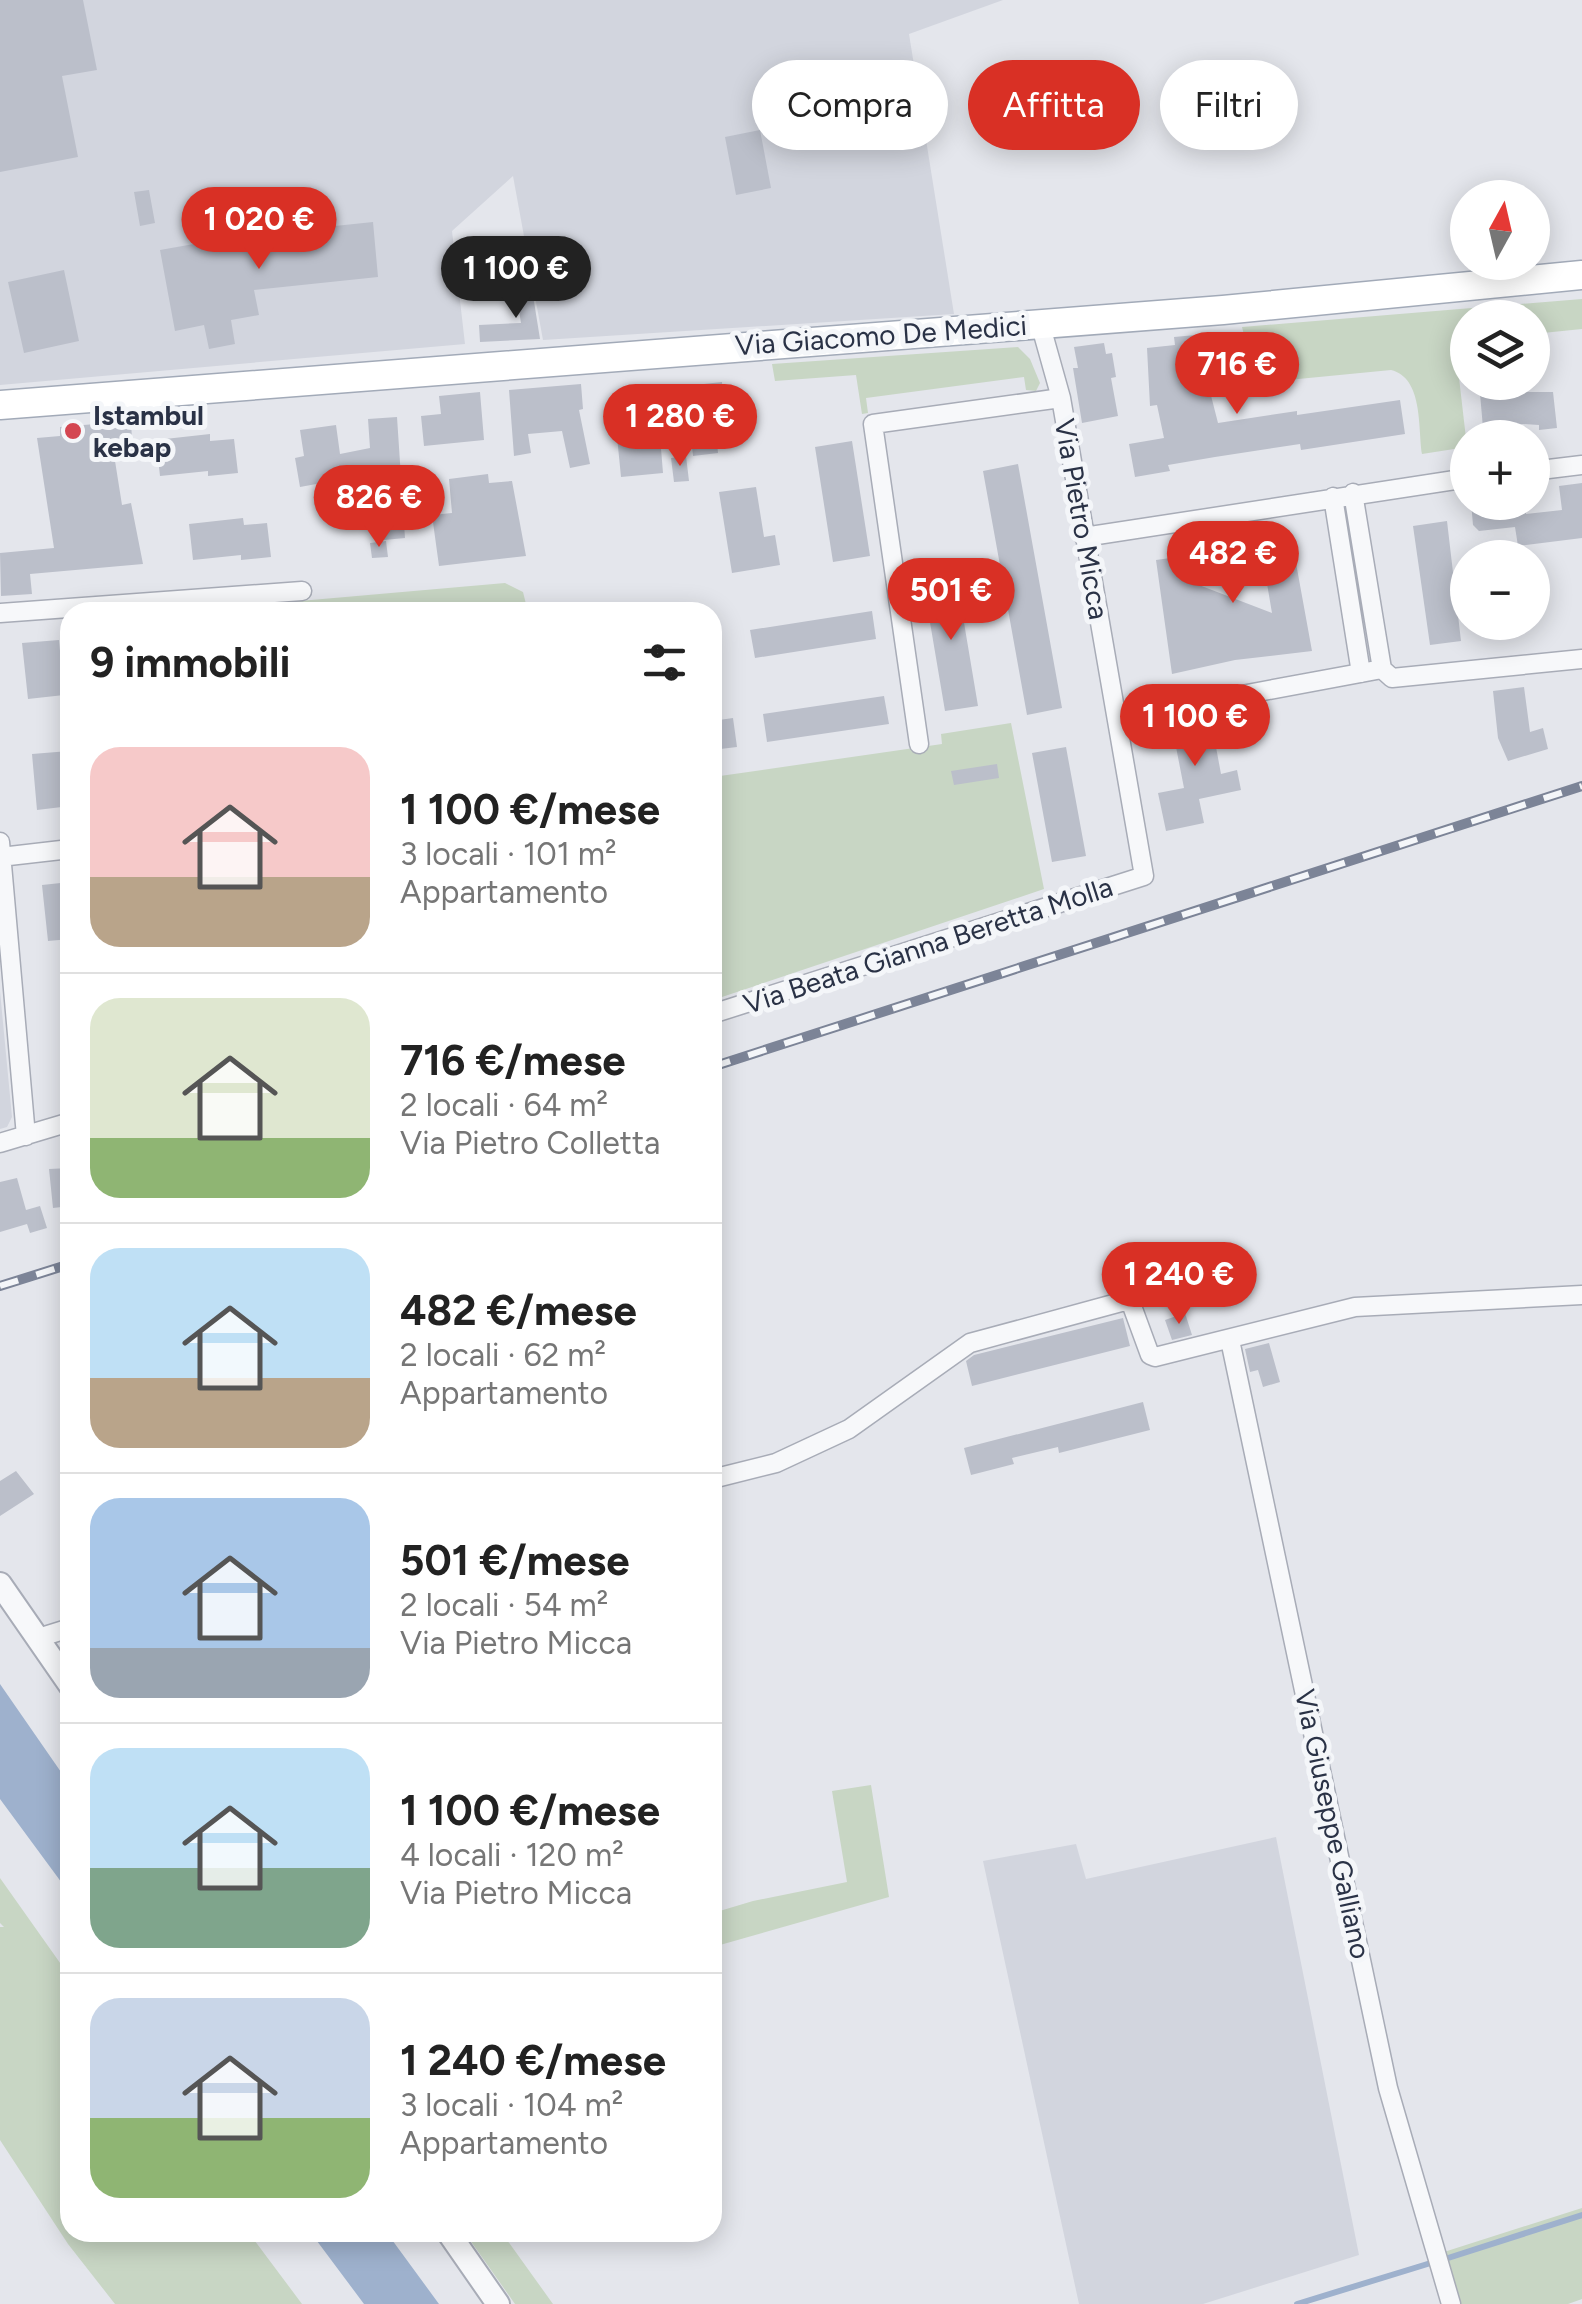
<!DOCTYPE html>
<html lang="it">
<head>
<meta charset="utf-8">
<style>
	:root { --surface:#fff; --page:#f6f6f6; --text:#222; --muted:#767676; --line:#e0e0e0; --accent:#d93025 }
	body { margin:0; font-family:Figtree,sans-serif; background:var(--page); color:var(--text); height:100vh; display:flex; flex-direction:column; font-size:38px; white-space:nowrap }
	* { box-sizing:border-box; margin:0 }
	p { font-size:32px; color:var(--muted) }
	.icon { flex:none; width:55px; height:55px; fill:none; stroke:currentColor; stroke-width:2; stroke-linecap:round; stroke-linejoin:round }
	.map { position:relative; flex:1; overflow:hidden }
	.drawer { position:absolute; left:60px; top:602px; width:662px; height:1640px; display:flex; flex-direction:column; background:var(--surface); border-radius:30px; box-shadow:0 5px 25px #0003 }
	.drawer>* { flex:none }
	.banner { position:absolute; left:752px; top:60px; width:678px; height:90px; display:flex; gap:20px }
	.needle { width:65px; rotate:8deg }
	.tools { position:absolute; left:1450px; top:180px; display:grid; gap:20px }
	.tools a { display:grid; place-items:center; width:100px; height:100px; border-radius:50%; background:var(--surface); box-shadow:0 5px 25px #0003; font-size:50px }
	.price { position:absolute; translate:-50% -85px; padding:0 22px; border-radius:35px; background:var(--accent); color:#fff; font-size:32px; line-height:65px; filter:drop-shadow(0 2px 5px #0008) }
	.price::after { content:''; position:absolute; left:50%; top:60px; width:30px; height:22px; margin-left:-15px; background:inherit; clip-path:polygon(0 0,100% 0,50% 100%) }
	.price.active { background:#222; color:#fff }
	ul { padding:0; list-style:none }
	li { display:flex; align-items:center; gap:30px; height:250px; padding:0 30px }
	li+li { border-top:2px solid var(--line) }
	li span { display:grid; place-items:center; flex:none; width:280px; height:200px; border-radius:30px; color:#555 }
	li>.icon { margin-inline-start:auto }
	span .icon { width:120px; height:120px; fill:#fffc; stroke-width:1 }
	li b { font-size:42px }
	h2 { display:flex; justify-content:space-between; align-items:center; height:120px; padding:0 30px; font-size:42px }
	.tag { padding:0 35px; border-radius:45px; background:var(--surface); box-shadow:0 5px 25px #0003; font-size:35px; line-height:90px }
	.tag.active { background:var(--accent); color:#fff }
	.map>svg:first-child { display:block }
</style>
</head>
<body>
<div class="map">
<svg width="1582" height="2304" viewBox="0 0 1582 2304">
	<rect width="100%" height="100%" fill="#e4e6ec"/>
	<!-- built -->
	<path fill="#d2d5de" d="M 0,0 L 1003,0 L 909,34 L 954,314 L 543,340 L 513,176 L 452,231 L 465,344 L 0,385 Z
		M 0,991 L 12,1117 L 7,1127 L 0,1129 Z
		M 1276,1837 L 1359,2255 L 1203,2304 L 1079,2304 L 983,1861 L 1076,1844 L 1086,1879 Z"/>
	<!-- green -->
	<path fill="#c8d6c4" d="M 1582,299 L 1582,329 L 1533,334 L 1532,318 L 1468,318 L 1467,341 L 1455,343 L 1467,447 L 1422,454 C 1418,426 1423,378 1391,370 L 1256,383 L 1242,327 Z
		M 1018,347 L 1030,359 L 1040,383 L 1036,391 L 1026,390 L 1024,377 L 866,398 L 868,413 L 862,414 L 856,375 L 775,381 L 772,364 Z
		M 505,583 L 523,592 L 528,612 L 176,612 Z
		M 1011,723 L 1044,889 L 713,1000 L 713,777 L 942,744 L 941,734 Z
		M 871,1785 L 889,1897 L 713,1947 L 713,1913 L 753,1901 L 847,1882 L 832,1791 Z
		M 0,1878 L 70,1977 L 70,2232 L 249,2233 L 302,2304 L 115,2304 L 68,2244 L 0,2140 L 0,1927 L 4,1927 L 0,1923 Z
		M 1582,2208 L 1582,2299 L 1568,2304 L 1459,2304 L 1444,2252 Z
		M 465,2233 L 502,2233 L 553,2304 L 515,2304 Z"/>
	<!-- water -->
	<path fill="#9eb1cd" d="M 0,1684 L 70,1785 L 70,1894 L 0,1799 Z
		M 311,2233 L 387,2233 L 439,2304 L 364,2304 Z"/>
	<g fill="none" stroke-linecap="round" stroke-linejoin="round">
		<!-- stream -->
		<path stroke="#9eb1cd" stroke-width="6" d="M 1445,2259 L 1582,2215
			M 1297,2304 L 1434,2262"/>
	</g>
	<!-- building -->
	<path fill="#bbbfca" fill-rule="evenodd" d="M 0,0 L 83,0 L 97,70 L 62,76 L 78,157 L 0,172 Z
		M 760,130 L 771,188 L 736,195 L 725,137 Z
		M 149,190 L 155,223 L 140,226 L 134,192 Z
		M 373,222 L 378,277 L 254,290 L 259,315 L 231,320 L 235,344 L 209,349 L 204,325 L 175,331 L 160,250 L 239,236 Z
		M 64,270 L 79,341 L 24,353 L 8,282 Z
		M 531,283 L 540,339 L 480,342 L 479,325 L 521,323 L 515,285 Z
		M 1207,334 L 1210,371 L 1205,372 L 1218,423 L 1297,411 L 1297,415 L 1400,400 L 1405,434 L 1301,450 L 1300,444 L 1215,457 L 1168,465 L 1170,471 L 1135,477 L 1129,444 L 1164,438 L 1157,405 L 1150,406 L 1147,348 L 1175,345 L 1174,337 Z
		M 1104,343 L 1106,354 L 1112,353 L 1116,377 L 1111,378 L 1118,416 L 1082,423 L 1073,368 L 1078,368 L 1074,347 Z
		M 722,382 L 725,420 L 715,421 L 718,453 L 693,456 L 686,386 Z
		M 1479,382 L 1519,382 L 1520,392 L 1553,392 L 1557,428 L 1539,430 L 1539,425 L 1523,424 L 1483,428 Z
		M 581,384 L 583,409 L 579,410 L 590,464 L 570,468 L 562,431 L 528,434 L 531,453 L 514,456 L 509,390 Z
		M 480,392 L 484,440 L 424,446 L 421,416 L 441,414 L 439,396 Z
		M 658,412 L 663,473 L 621,477 L 615,416 Z
		M 397,417 L 405,538 L 384,540 L 379,468 L 372,469 L 372,466 L 325,473 L 327,482 L 300,487 L 295,458 L 304,456 L 300,430 L 336,425 L 340,454 L 370,448 L 368,419 Z
		M 131,421 L 132,440 L 112,442 L 122,505 L 131,503 L 143,564 L 30,574 L 32,594 L 1,596 L 0,553 L 54,548 L 37,438 L 60,436 L 60,427 Z
		M 210,434 L 210,441 L 234,439 L 238,473 L 208,476 L 208,471 L 160,476 L 156,440 Z
		M 852,441 L 870,556 L 833,562 L 815,447 Z
		M 686,456 L 689,481 L 674,482 L 671,458 Z
		M 1018,464 L 1062,708 L 1027,715 L 983,471 Z
		M 488,474 L 489,483 L 512,481 L 526,556 L 439,566 L 432,515 L 452,513 L 449,479 Z
		M 1582,483 L 1582,538 L 1518,546 L 1515,527 L 1479,531 L 1473,525 L 1471,502 L 1524,503 L 1526,514 L 1562,510 L 1559,486 Z
		M 756,487 L 764,537 L 775,535 L 780,565 L 732,573 L 719,492 Z
		M 243,518 L 244,525 L 267,523 L 271,557 L 241,560 L 241,555 L 193,560 L 189,524 Z
		M 1447,521 L 1461,641 L 1430,645 L 1413,526 Z
		M 386,541 L 388,557 L 372,558 L 370,543 Z
		M 1292,541 L 1312,651 L 1235,660 L 1172,674 L 1156,560 ZM 1265,572 L 1272,613 L 1191,582 Z
		M 956,575 L 978,706 L 945,711 L 923,581 Z
		M 872,611 L 876,639 L 755,658 L 750,630 Z
		M 59,640 L 64,695 L 28,699 L 22,643 Z
		M 1524,687 L 1530,732 L 1543,728 L 1548,749 L 1508,761 L 1498,738 L 1493,691 Z
		M 884,696 L 889,724 L 767,742 L 763,714 Z
		M 1208,704 L 1221,774 L 1237,770 L 1241,790 L 1199,799 L 1204,823 L 1166,831 L 1158,793 L 1184,788 L 1169,711 Z
		M 733,718 L 737,747 L 712,750 L 712,721 Z
		M 1066,747 L 1086,856 L 1052,862 L 1032,753 Z
		M 69,751 L 70,806 L 37,810 L 32,754 Z
		M 997,764 L 999,778 L 954,785 L 951,771 Z
		M 70,882 L 70,939 L 48,941 L 42,885 Z
		M 70,1168 L 70,1206 L 53,1208 L 49,1169 Z
		M 17,1178 L 26,1210 L 40,1206 L 47,1228 L 30,1233 L 27,1224 L 0,1232 L 0,1182 Z
		M 1185,1313 L 1192,1335 L 1172,1340 L 1165,1320 Z
		M 1123,1318 L 1130,1346 L 972,1386 L 966,1361 L 974,1355 Z
		M 1269,1343 L 1280,1382 L 1263,1387 L 1258,1370 L 1250,1372 L 1245,1349 Z
		M 1143,1402 L 1150,1430 L 1059,1453 L 1058,1447 L 1012,1458 L 1014,1464 L 971,1475 L 964,1448 Z
		M 16,1471 L 34,1494 L 0,1516 L 0,1481 Z"/>
	<g fill="none" stroke-linecap="round" stroke-linejoin="round">
		<!-- minor casing -->
		<g stroke="#a8acb7" stroke-width="21">
			<path id="minor" d="M 1532,471 L 1582,465
				M 1353,493 L 1382,669
				M 1333,497 L 1361,673
				M 1084,537 L 1468,478
				M 0,613 L 302,591
				M 1231,697 L 1382,669 L 1392,678 L 1582,659
				M 919,744 L 873,424 L 1061,398
				M 0,842 L 26,1136
				M 0,857 L 70,849
				M 712,1014 L 1144,876 L 1061,398 L 1040,323
				M 0,1143 L 70,1122
				M 1230,1340 L 1388,2088 L 1451,2304
				M 712,1479 L 776,1463 L 849,1429 L 970,1343 L 1121,1302 L 1129,1302 L 1132,1306 L 1150,1355 L 1155,1357 L 1355,1307 L 1582,1295
				M 38,1638 L 70,1628"/>
		</g>
		<!-- tertiary casing -->
		<g stroke="#a8acb7" stroke-width="26">
			<path id="tertiary" d="M 0,1584 L 70,1685
				M 448,2232 L 498,2304"/>
		</g>
		<!-- primary casing -->
		<g stroke="#a2aab8" stroke-width="31">
			<path id="primary" d="M 0,405 L 1223,310 L 1582,275"/>
		</g>
		<!-- minor -->
		<use href="#minor" stroke="#f7f8fa" stroke-width="18"/>
		<!-- tertiary -->
		<use href="#tertiary" stroke="#f7f8fa" stroke-width="22"/>
		<!-- primary -->
		<use href="#primary" stroke="#fff" stroke-width="28"/>
		<!-- rail casing -->
		<g stroke="#7c8497" stroke-width="10">
			<path id="rail" d="M 712,1067 L 1582,786
				M 0,1286 L 70,1264"/>
		</g>
		<!-- rail -->
		<use href="#rail" stroke="#f4f6f9" stroke-width="6" stroke-dasharray="19" stroke-linecap="butt"/>
	</g>
	<!-- markers -->
	<circle fill="#d44651" stroke="#f4f6f9" stroke-width="4" cx="73" cy="431" r="10"/>
	<g text-anchor="middle" dominant-baseline="central" stroke-width="10" stroke-linejoin="round" paint-order="stroke">
		<!-- street labels -->
		<g font-size="28" fill="#2a3246" stroke="#f4f6f9">
			<text transform="translate(881 335) rotate(-4)">Via Giacomo De Medici</text>
			<text transform="translate(1082 519) rotate(80)">Via Pietro Micca</text>
			<text transform="translate(928 945) rotate(-18)">Via Beata Gianna Beretta Molla</text>
			<text transform="translate(1333 1824) rotate(78)">Via Giuseppe Galliano</text>
		</g>
		<!-- poi labels -->
		<g font-size="28" font-weight="bold" fill="#2a3246" stroke="#f4f6f9" text-anchor="start">
			<text x="93" y="415">Istambul<tspan x="93" dy="32">kebap</tspan></text>
		</g>
	</g>
</svg>
<div class="tools">
<a><svg class="needle" viewBox="-14 -14 28 28"><path d="M0-13l5 13h-10z" fill="#e53935"/><path d="M0 13l5-13h-10z" fill="#767676"/></svg></a>
<a><svg class="icon" aria-label="layers" viewBox="0 0 24 24"><path d="M12 4l9 5-9 5-9-5zM3 14l9 5 9-5"/></svg></a>
<a>+</a>
<a>−</a>
</div>
<b class="price" style="left:259px;top:272px">1 020 €</b>
<b class="price active" style="left:516px;top:321px">1 100 €</b>
<b class="price" style="left:1237px;top:417px">716 €</b>
<b class="price" style="left:680px;top:469px">1 280 €</b>
<b class="price" style="left:379px;top:550px">826 €</b>
<b class="price" style="left:1233px;top:606px">482 €</b>
<b class="price" style="left:951px;top:643px">501 €</b>
<b class="price" style="left:1195px;top:769px">1 100 €</b>
<b class="price" style="left:1179px;top:1327px">1 240 €</b>
<div class="banner">
<a class="tag">Compra</a>
<a class="tag active">Affitta</a>
<a class="tag">Filtri</a>
</div>
<section class="drawer">
<h2>9 immobili<svg class="icon" aria-label="filters" viewBox="0 0 24 24"><path d="M4 7h16M4 17h16"/><circle cx="9" cy="7" r="2"/><circle cx="15" cy="17" r="2"/></svg></h2>
<ul>
<li><span style="background:linear-gradient(#f6c9c9 65%,#b9a48a 0)"><svg class="icon" aria-label="home" viewBox="0 0 24 24"><path d="M3 11l9-7 9 7M6 9v11h12V9"/></svg></span><div><b>1 100 €/mese</b><p>3 locali · 101 m²</p><p>Appartamento</p></div></li>
<li><span style="background:linear-gradient(#dfe7d0 70%,#8fb573 0)"><svg class="icon" aria-label="home" viewBox="0 0 24 24"><path d="M3 11l9-7 9 7M6 9v11h12V9"/></svg></span><div><b>716 €/mese</b><p>2 locali · 64 m²</p><p>Via Pietro Colletta</p></div></li>
<li><span style="background:linear-gradient(#bfe0f5 65%,#b9a48a 0)"><svg class="icon" aria-label="home" viewBox="0 0 24 24"><path d="M3 11l9-7 9 7M6 9v11h12V9"/></svg></span><div><b>482 €/mese</b><p>2 locali · 62 m²</p><p>Appartamento</p></div></li>
<li><span style="background:linear-gradient(#a9c7e8 75%,#9aa5b1 0)"><svg class="icon" aria-label="home" viewBox="0 0 24 24"><path d="M3 11l9-7 9 7M6 9v11h12V9"/></svg></span><div><b>501 €/mese</b><p>2 locali · 54 m²</p><p>Via Pietro Micca</p></div></li>
<li><span style="background:linear-gradient(#bfe0f5 60%,#7fa58c 0)"><svg class="icon" aria-label="home" viewBox="0 0 24 24"><path d="M3 11l9-7 9 7M6 9v11h12V9"/></svg></span><div><b>1 100 €/mese</b><p>4 locali · 120 m²</p><p>Via Pietro Micca</p></div></li>
<li><span style="background:linear-gradient(#c9d6e8 60%,#8fb573 0)"><svg class="icon" aria-label="home" viewBox="0 0 24 24"><path d="M3 11l9-7 9 7M6 9v11h12V9"/></svg></span><div><b>1 240 €/mese</b><p>3 locali · 104 m²</p><p>Appartamento</p></div></li>
</ul>
</section>
</div>
</body>
</html>
